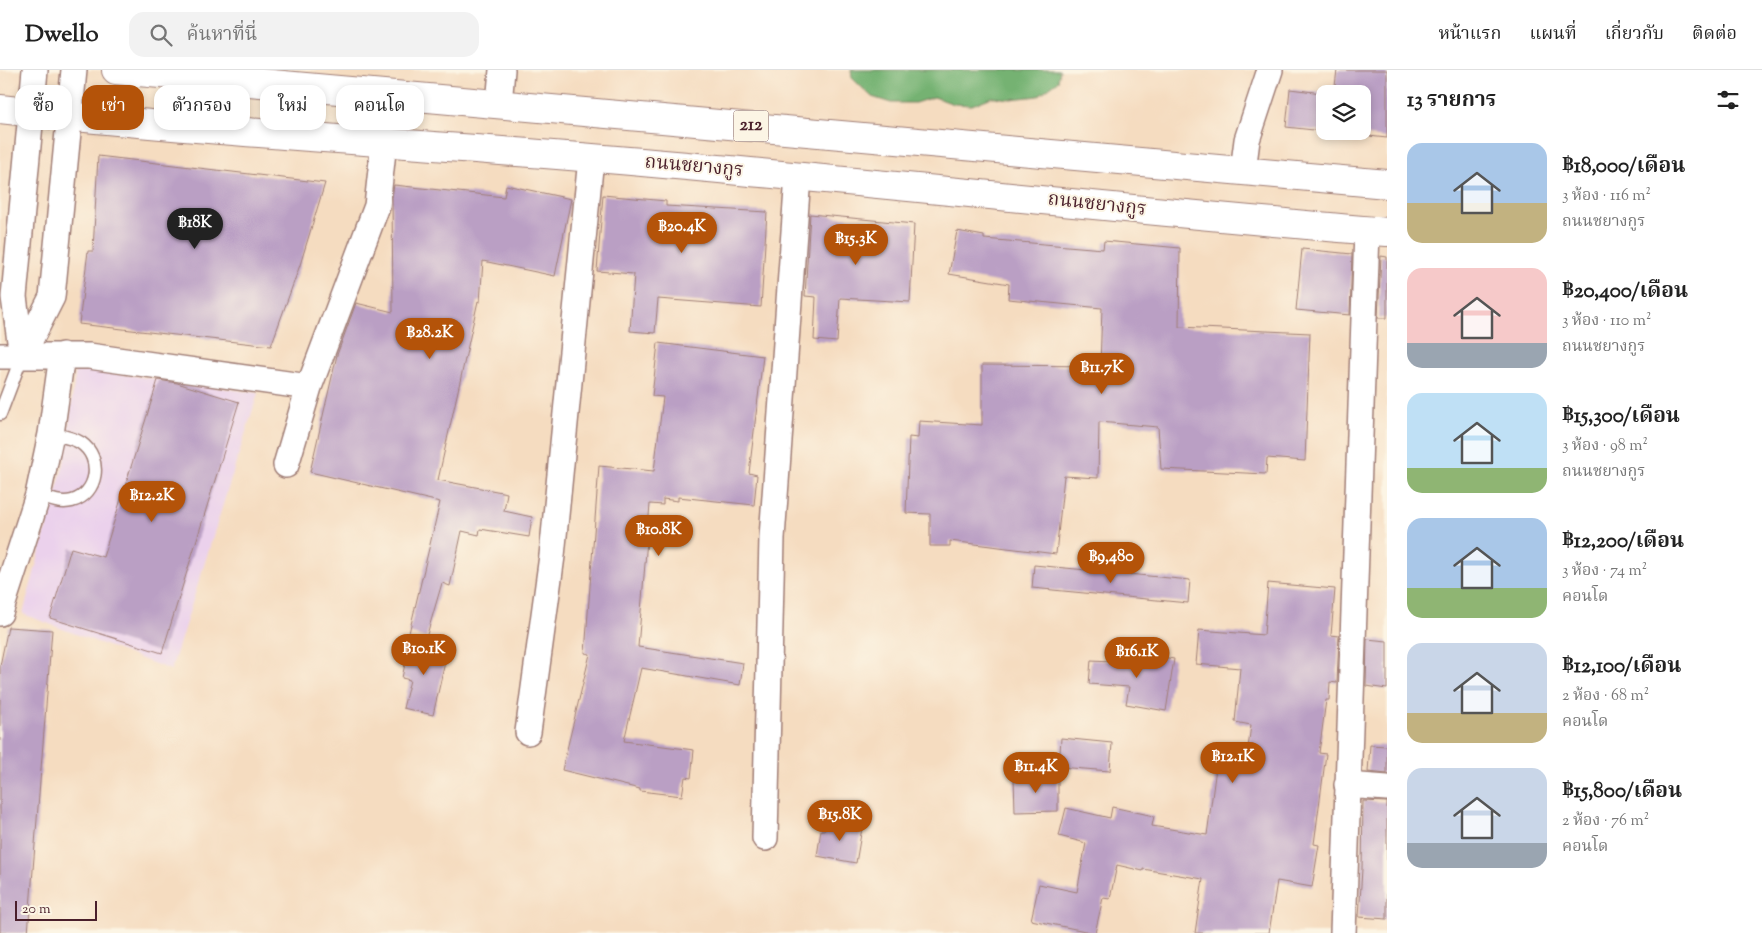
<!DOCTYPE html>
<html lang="th">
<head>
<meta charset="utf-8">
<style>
	:root { --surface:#fff; --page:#f2f2f2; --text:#222; --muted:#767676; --line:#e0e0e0; --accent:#b45309 }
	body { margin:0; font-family:"Sorts Mill Goudy","Noto Serif Thai",serif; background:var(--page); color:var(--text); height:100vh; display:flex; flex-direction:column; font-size:19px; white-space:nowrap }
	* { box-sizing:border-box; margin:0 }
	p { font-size:16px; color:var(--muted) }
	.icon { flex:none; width:28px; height:28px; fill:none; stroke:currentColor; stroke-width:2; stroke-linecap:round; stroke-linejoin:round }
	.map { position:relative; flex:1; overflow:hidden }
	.panel { display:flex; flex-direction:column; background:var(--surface); width:375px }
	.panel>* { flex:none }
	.banner { position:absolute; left:15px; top:15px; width:475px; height:45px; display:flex; gap:10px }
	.fabs { position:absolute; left:1316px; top:15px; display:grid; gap:10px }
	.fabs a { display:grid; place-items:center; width:55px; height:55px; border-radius:10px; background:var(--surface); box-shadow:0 2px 8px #0003; font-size:25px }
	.scale { position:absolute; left:15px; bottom:12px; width:82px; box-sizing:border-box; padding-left:5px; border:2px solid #4a1f2b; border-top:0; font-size:14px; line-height:18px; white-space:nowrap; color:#4a1f2b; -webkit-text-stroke:4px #fcf5e5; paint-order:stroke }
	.price { position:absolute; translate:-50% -42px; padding:0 11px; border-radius:18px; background:var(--accent); color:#fff; font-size:16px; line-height:32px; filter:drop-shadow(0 1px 2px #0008) }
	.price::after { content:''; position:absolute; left:50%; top:30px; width:15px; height:11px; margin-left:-8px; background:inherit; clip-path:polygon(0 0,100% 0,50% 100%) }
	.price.selected { background:#222; color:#fff }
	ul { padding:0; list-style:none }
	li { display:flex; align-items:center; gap:15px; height:125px; padding:0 20px }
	li span { display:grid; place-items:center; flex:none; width:140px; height:100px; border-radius:15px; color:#555 }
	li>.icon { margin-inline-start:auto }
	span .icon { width:60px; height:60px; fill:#fffc; stroke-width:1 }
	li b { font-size:21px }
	h2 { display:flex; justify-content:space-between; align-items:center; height:60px; padding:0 20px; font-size:21px }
	.tag { padding:0 18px; border-radius:15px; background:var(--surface); box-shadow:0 2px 8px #0003; font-size:18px; line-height:45px }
	.tag.selected { background:var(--accent); color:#fff }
	header { display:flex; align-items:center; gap:30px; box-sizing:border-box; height:70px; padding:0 25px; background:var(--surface); border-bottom:1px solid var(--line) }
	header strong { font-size:24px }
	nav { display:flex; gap:28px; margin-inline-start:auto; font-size:18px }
	.search { width:350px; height:45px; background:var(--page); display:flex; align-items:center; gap:12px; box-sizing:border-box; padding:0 18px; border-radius:15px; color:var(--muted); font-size:19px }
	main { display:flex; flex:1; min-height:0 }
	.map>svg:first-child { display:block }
</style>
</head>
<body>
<header>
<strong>Dwello</strong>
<div class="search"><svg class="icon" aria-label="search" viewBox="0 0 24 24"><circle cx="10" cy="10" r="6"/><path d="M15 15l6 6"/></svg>ค้นหาที่นี่</div>
<nav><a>หน้าแรก</a><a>แผนที่</a><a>เกี่ยวกับ</a><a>ติดต่อ</a></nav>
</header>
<main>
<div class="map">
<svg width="1387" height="863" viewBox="0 0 1387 863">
	<rect width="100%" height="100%" fill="#fcf5e5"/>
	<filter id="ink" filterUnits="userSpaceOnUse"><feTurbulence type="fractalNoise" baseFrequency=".02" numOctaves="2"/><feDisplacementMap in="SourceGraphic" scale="10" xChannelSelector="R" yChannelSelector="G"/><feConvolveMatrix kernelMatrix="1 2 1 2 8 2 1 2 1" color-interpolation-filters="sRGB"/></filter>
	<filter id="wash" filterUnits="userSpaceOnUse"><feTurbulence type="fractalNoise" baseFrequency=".0096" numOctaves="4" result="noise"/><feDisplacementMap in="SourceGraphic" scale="20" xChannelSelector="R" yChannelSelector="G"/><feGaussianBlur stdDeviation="1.12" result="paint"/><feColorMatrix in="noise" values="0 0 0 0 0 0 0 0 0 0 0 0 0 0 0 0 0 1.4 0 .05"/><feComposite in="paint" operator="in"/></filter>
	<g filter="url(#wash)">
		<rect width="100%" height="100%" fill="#f5dcc0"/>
		<!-- built -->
		<path fill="#ebd1ec" d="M 76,298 L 258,323 L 171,600 L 23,544 L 64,393 Z"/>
		<!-- forest -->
		<path fill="#74b272" stroke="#5f684e" d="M 851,0 L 1060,0 L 1058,11 L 1038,26 L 1011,29 L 992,27 L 972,35 L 954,34 L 934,27 L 915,33 L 891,33 L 872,27 L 852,8 Z"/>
		<g id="blocks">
			<!-- building -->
			<path fill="#ba9fc4" d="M 1337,0 L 1387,0 L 1387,68 L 1286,57 L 1290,19 L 1330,24 L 1325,24 L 1325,61 L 1362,61 L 1362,24 L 1334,24 Z
				M 98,86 L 325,113 L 300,195 L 271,276 L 79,254 L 88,181 L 93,181 Z
				M 394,115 L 504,127 L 506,115 L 571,129 L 555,206 L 483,191 L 480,232 L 478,231 L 438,410 L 507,423 L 504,441 L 532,447 L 529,467 L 480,459 L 479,465 L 462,461 L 450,516 L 442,513 L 426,568 L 409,563 L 440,432 L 310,402 L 337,285 L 356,233 L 393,242 L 392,127 Z
				M 603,125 L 666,131 L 666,136 L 767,142 L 761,237 L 658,229 L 655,263 L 630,261 L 634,204 L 597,201 Z
				M 810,144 L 914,154 L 910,232 L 840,228 L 837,272 L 814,270 L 816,227 L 805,226 Z
				M 957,161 L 984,166 L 984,169 L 1103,179 L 1104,171 L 1180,178 L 1179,257 L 1310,263 L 1305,391 L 1267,388 L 1266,404 L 1161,399 L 1158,357 L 1099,352 L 1098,408 L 1064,406 L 1056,484 L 950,471 L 950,476 L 930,476 L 930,444 L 906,443 L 909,367 L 918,368 L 919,351 L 982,355 L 982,295 L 1100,296 L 1102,238 L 1008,229 L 1009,214 L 949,204 Z
				M 1302,179 L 1352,184 L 1350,245 L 1296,240 Z
				M 1381,186 L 1387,187 L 1387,248 L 1378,248 Z
				M 658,273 L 763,286 L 749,403 L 757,405 L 754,435 L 678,427 L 678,431 L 663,429 L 663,435 L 650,434 L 638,577 L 743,593 L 740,615 L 641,598 L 624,671 L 694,680 L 691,708 L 685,707 L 682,726 L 640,721 L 640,719 L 562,700 L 590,584 L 585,583 L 599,396 L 654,401 L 663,327 L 652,326 Z
				M 158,310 L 177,313 L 239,332 L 162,583 L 50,548 L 71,478 L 103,487 Z
				M 1034,495 L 1190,510 L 1188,533 L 1032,518 Z
				M 1268,513 L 1335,519 L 1331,565 L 1339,566 L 1337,613 L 1330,612 L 1329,630 L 1326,630 L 1319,683 L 1326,684 L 1314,774 L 1319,775 L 1312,817 L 1277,811 L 1269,863 L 1195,863 L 1203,809 L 1143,799 L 1143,801 L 1117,795 L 1110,829 L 1103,828 L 1095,863 L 1031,850 L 1039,814 L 1077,822 L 1086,773 L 1059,766 L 1066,738 L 1110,748 L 1112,737 L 1154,746 L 1152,756 L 1207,765 L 1218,683 L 1247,686 L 1251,655 L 1235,652 L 1240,598 L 1196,594 L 1199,560 L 1264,565 Z
				M 8,557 L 52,560 L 28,863 L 0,863 L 0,596 Z
				M 1367,569 L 1387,571 L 1387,619 L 1366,616 Z
				M 410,570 L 448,579 L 433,645 L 403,638 L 410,610 L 402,608 Z
				M 1135,582 L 1174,589 L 1166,641 L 1126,634 L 1129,617 L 1089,614 L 1091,590 L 1133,592 Z
				M 1061,668 L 1112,673 L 1110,701 L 1059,697 Z
				M 1370,675 L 1387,676 L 1387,704 L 1368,702 Z
				M 1058,706 L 1058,741 L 1015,742 L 1014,707 Z
				M 1363,731 L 1387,732 L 1387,849 L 1359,847 L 1362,799 Z
				M 826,752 L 862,758 L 856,793 L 817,786 L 821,760 L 825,760 Z"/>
		</g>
	</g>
	<g filter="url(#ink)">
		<use href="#blocks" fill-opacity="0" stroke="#a07e76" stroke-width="1"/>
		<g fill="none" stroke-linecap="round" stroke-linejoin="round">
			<!-- service casing -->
			<g stroke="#a07e76" stroke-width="15">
				<path id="service" d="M 0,344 L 22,286
					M 38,425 C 49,429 60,434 72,431 C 98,424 103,388 81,373 C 72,367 61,366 51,364"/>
			</g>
			<!-- minor casing -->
			<g stroke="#a07e76" stroke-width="28">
				<path id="minor" d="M 499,34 L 502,0
					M 1243,101 L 1247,70 L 1270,0
					M 0,286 L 89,286 L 309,317
					M 22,286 L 52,227 L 74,0
					M 22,286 L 14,227 L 35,0
					M 286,395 L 309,317 L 377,136 L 384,72
					M 0,543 L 38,425 L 51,364 L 62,285
					M 528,662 L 552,486 L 591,88
					M 1347,715 L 1387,718
					M 765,768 L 772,468 L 798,106
					M 1343,863 L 1367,161"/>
			</g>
			<!-- primary casing -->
			<g stroke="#a07e76" stroke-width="30">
				<path id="primary" d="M 116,0 L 1387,114
					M 0,39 C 213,63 428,74 642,92 C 890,114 1138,141 1387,162"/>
			</g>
			<!-- service -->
			<use href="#service" stroke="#fff" stroke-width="12"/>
			<!-- minor -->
			<use href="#minor" stroke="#fff" stroke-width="25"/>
			<!-- primary -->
			<use href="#primary" stroke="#fff" stroke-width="28"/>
		</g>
	</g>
	<g text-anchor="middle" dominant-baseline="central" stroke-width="4" stroke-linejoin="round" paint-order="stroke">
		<!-- shield labels -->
		<rect fill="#fcf5e5" stroke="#7f5f63" stroke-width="1" x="733.5" y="40.5" width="35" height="31" rx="4"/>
		<g font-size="18" font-weight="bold" fill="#4a1f2b">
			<text x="751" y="56">212</text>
		</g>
		<!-- street labels -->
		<g font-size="19" fill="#4a1f2b" stroke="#fcf5e5">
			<text transform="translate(694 97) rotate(5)">ถนนชยางกูร</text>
			<text transform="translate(1097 135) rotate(6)">ถนนชยางกูร</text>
		</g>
	</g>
</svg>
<div class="fabs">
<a><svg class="icon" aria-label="layers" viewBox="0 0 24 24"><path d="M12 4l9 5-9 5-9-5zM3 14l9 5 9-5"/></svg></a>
</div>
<div class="scale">20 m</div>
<b class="price selected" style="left:195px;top:180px">฿18K</b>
<b class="price" style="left:682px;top:184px">฿20.4K</b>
<b class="price" style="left:856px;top:196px">฿15.3K</b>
<b class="price" style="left:430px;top:290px">฿28.2K</b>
<b class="price" style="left:1102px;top:325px">฿11.7K</b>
<b class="price" style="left:152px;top:453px">฿12.2K</b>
<b class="price" style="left:659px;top:487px">฿10.8K</b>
<b class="price" style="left:1111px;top:514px">฿9,480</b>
<b class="price" style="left:424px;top:606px">฿10.1K</b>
<b class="price" style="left:1137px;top:609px">฿16.1K</b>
<b class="price" style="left:1233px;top:714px">฿12.1K</b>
<b class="price" style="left:1036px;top:724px">฿11.4K</b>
<b class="price" style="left:840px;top:772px">฿15.8K</b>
<div class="banner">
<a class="tag">ซื้อ</a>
<a class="tag selected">เช่า</a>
<a class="tag">ตัวกรอง</a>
<a class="tag">ใหม่</a>
<a class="tag">คอนโด</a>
</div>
</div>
<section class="panel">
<h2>13 รายการ<svg class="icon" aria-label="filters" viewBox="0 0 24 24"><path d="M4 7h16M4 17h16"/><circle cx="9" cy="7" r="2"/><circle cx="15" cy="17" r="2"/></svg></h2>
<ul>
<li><span style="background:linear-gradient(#a9c7e8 60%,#c2b280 0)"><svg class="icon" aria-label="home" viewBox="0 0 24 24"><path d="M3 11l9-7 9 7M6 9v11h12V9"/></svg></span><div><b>฿18,000/เดือน</b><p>3 ห้อง · 116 m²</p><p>ถนนชยางกูร</p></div></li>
<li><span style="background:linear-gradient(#f6c9c9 75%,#9aa5b1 0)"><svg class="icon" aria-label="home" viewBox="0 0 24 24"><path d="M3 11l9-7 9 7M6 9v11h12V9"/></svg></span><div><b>฿20,400/เดือน</b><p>3 ห้อง · 110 m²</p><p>ถนนชยางกูร</p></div></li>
<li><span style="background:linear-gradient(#bfe0f5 75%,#8fb573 0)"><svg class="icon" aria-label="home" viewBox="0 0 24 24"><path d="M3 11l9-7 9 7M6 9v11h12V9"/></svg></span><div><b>฿15,300/เดือน</b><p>3 ห้อง · 98 m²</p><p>ถนนชยางกูร</p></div></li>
<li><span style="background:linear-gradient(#a9c7e8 70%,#8fb573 0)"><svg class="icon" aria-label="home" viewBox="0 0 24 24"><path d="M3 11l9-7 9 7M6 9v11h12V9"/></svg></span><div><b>฿12,200/เดือน</b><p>3 ห้อง · 74 m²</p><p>คอนโด</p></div></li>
<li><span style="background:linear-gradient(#c9d6e8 70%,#c2b280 0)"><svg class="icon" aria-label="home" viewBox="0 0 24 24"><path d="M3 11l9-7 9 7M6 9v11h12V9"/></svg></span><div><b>฿12,100/เดือน</b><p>2 ห้อง · 68 m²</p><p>คอนโด</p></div></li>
<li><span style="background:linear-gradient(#c9d6e8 75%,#9aa5b1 0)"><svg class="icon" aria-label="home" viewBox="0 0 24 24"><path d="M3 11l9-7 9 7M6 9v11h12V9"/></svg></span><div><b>฿15,800/เดือน</b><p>2 ห้อง · 76 m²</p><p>คอนโด</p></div></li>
</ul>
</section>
</main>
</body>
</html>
